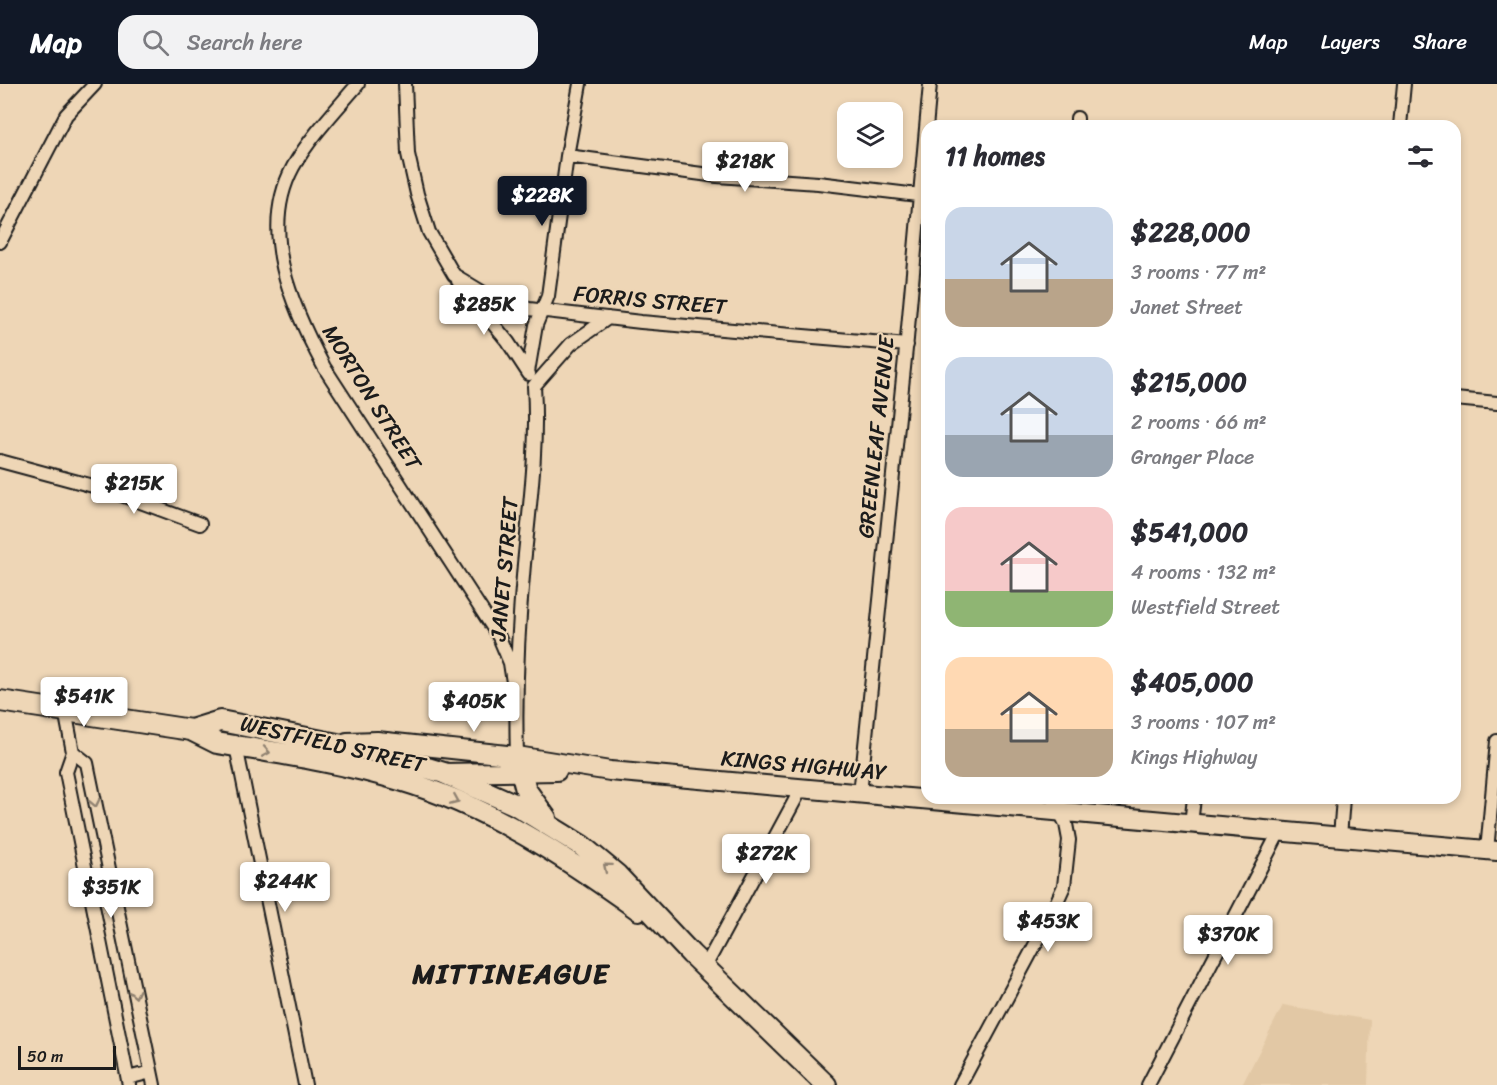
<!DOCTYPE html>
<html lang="en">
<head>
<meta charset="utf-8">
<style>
	:root { --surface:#fff; --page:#f2f2f3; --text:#2b2b33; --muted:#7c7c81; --accent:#111827 }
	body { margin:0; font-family:Sriracha,sans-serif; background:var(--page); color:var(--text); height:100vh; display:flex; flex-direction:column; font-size:22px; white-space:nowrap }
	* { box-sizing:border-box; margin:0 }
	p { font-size:20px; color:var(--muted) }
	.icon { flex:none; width:33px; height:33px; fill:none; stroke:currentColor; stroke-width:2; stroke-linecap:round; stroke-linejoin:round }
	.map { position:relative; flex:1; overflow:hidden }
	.drawer { position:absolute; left:921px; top:36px; width:540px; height:684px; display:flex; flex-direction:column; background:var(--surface); border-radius:18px; box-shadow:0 3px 9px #0003 }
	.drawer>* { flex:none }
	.fabs { position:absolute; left:837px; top:18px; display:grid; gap:12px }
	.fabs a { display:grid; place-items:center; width:66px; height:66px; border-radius:12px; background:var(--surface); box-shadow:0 3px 9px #0003; font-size:30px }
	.scale { position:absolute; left:18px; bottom:15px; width:98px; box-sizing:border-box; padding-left:6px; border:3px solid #1c1c1c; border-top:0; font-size:16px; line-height:21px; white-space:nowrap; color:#1c1c1c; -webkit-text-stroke:4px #eed6b6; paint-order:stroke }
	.price { position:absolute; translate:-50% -51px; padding:0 14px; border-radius:6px; background:#fff; color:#222; font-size:20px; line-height:39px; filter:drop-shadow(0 2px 3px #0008) }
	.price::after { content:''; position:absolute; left:50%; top:36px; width:18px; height:14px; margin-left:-9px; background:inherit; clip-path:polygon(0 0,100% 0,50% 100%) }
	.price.active { background:var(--accent); color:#fff }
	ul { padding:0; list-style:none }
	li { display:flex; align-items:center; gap:18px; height:150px; padding:0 24px }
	li span { display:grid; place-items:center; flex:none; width:168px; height:120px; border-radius:18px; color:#555 }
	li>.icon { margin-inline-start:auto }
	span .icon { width:72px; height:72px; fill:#fffc; stroke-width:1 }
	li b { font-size:26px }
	h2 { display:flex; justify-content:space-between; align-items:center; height:72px; padding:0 24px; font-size:26px }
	header { display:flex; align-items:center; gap:36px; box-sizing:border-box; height:84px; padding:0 30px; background:var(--accent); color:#fff }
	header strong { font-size:28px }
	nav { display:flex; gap:33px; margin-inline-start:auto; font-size:21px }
	.search { width:420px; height:54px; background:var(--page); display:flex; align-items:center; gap:15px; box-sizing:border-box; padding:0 21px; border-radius:18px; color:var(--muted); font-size:22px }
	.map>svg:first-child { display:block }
</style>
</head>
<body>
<header>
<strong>Map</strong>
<div class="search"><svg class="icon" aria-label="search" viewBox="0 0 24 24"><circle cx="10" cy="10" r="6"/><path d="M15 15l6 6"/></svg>Search here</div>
<nav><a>Map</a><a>Layers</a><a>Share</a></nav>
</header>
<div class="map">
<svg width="1497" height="1001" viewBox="0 0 1497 1001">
	<rect width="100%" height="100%" fill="#eed6b6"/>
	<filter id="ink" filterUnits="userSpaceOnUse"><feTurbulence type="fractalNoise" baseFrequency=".0167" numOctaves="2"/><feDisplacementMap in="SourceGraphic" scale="12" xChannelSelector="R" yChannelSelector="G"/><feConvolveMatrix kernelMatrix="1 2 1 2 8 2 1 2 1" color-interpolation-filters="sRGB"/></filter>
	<g filter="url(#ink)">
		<!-- built -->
		<path fill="#e2c8a5" d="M 1283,921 L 1370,936 L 1368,1001 L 1242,1001 Z"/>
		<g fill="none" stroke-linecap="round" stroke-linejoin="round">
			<!-- street casing -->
			<g stroke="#1c1c1c" stroke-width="16">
				<path id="street" d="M 358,0 C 336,26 310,53 293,83 C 258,148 292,223 324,283 L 499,553 L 510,579 L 515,611
					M 405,0 L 408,70 L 417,110 L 429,148 L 454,191 L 487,211 L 529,225 L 641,238 L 907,261
					M 1077,42 L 1077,34
					M 1400,42 L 1404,0
					M 567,72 L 717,92 L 818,99 L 926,112
					M 0,158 L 66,31 L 95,0
					M 458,197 L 508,258 L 529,290
					M 528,288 L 536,241 L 548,212 L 567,72 L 580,0
					M 1455,315 L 1497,319
					M 0,377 L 108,406 L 200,440
					M 65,626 L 73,668 L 66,688 L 129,1001
					M 236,662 L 305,1001
					M 73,668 L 87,679 L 154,1001
					M 517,672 C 515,608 518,544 524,480 C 530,420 538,361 534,302 L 571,260 L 608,234
					M 860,710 L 907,255 L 930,0
					M 1191,740 L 1194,714
					M 1340,753 L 1343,714
					M 1487,767 L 1497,657
					M 705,883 L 801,705
					M 128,994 L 151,988
					M 960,1001 L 1049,835 L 1064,802 L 1069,756 L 1066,740 L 1053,714
					M 1148,1001 L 1279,748"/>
			</g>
			<!-- secondary casing -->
			<g stroke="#1c1c1c" stroke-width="22">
				<path id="secondary" d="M 347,658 L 377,657 L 517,672 L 610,687 L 1497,767
					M 444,689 L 557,687"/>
			</g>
			<!-- primary casing -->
			<g stroke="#1c1c1c" stroke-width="24">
				<path id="primary" d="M 0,617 L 191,646 L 217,659 C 278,669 341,678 400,696 C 488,722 565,773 639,826
					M 191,646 L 220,637 L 368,666 L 444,689 L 514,720 L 582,762 L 617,791 L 691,870 L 826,1001
					M 517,672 L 526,706 L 546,734"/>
			</g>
			<!-- street -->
			<use href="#street" stroke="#eed6b6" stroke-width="12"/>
			<!-- secondary -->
			<use href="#secondary" stroke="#eed6b6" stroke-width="18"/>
			<!-- primary -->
			<use href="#primary" stroke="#eed6b6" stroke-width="20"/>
		</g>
		<!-- one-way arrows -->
		<defs><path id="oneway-chevron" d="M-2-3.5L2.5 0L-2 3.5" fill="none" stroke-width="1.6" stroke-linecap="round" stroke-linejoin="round" transform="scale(1.5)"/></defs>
		<g stroke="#908271">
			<use href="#oneway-chevron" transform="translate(266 668) rotate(10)"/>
			<use href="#oneway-chevron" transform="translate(455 716) rotate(23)"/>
			<use href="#oneway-chevron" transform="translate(95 719) rotate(78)"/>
			<use href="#oneway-chevron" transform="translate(607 783) rotate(-140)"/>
			<use href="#oneway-chevron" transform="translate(135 910) rotate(78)"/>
		</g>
	</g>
	<g text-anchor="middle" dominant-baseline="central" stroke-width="4.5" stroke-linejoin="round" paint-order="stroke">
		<!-- street labels -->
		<g font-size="22" fill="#1c1c1c" stroke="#eed6b6">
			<text transform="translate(650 216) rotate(5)">FORRIS STREET</text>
			<text transform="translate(372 313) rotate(58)">MORTON STREET</text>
			<text transform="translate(876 353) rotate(-84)">GREENLEAF AVENUE</text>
			<text transform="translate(504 485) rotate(-85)">JANET STREET</text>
			<text transform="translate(333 660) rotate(13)">WESTFIELD STREET</text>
			<text transform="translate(804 681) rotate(5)">KINGS HIGHWAY</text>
		</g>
		<!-- district labels -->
		<g font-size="28" font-weight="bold" letter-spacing="1.5" fill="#1c1c1c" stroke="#eed6b6">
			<text x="511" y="889">MITTINEAGUE</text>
		</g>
	</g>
</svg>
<div class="fabs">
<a><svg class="icon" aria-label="layers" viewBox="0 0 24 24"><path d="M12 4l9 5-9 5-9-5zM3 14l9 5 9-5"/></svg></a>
</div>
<div class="scale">50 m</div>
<b class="price" style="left:745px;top:109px">$218K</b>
<b class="price active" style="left:542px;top:143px">$228K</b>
<b class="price" style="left:484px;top:252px">$285K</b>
<b class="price" style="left:134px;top:431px">$215K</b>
<b class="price" style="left:84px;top:644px">$541K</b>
<b class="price" style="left:474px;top:649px">$405K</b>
<b class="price" style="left:766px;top:801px">$272K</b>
<b class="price" style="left:285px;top:829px">$244K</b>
<b class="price" style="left:111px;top:835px">$351K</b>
<b class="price" style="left:1048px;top:869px">$453K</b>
<b class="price" style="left:1228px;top:882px">$370K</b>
<section class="drawer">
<h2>11 homes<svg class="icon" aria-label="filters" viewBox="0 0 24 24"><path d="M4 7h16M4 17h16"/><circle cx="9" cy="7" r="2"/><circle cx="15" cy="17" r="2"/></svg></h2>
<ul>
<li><span style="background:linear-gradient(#c9d6e8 60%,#b9a48a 0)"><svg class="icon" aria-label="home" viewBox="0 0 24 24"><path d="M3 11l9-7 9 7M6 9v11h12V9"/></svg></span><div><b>$228,000</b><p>3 rooms · 77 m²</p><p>Janet Street</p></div></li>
<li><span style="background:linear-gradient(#c9d6e8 65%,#9aa5b1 0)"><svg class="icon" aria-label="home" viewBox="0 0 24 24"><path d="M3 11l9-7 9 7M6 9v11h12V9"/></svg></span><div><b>$215,000</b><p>2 rooms · 66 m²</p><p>Granger Place</p></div></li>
<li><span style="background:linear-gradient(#f6c9c9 70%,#8fb573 0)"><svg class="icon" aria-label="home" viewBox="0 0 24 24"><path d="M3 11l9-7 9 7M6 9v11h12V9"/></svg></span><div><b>$541,000</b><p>4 rooms · 132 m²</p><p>Westfield Street</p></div></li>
<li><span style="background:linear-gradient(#ffd9b3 60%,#b9a48a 0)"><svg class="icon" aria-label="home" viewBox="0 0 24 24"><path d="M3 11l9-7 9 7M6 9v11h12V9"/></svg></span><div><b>$405,000</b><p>3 rooms · 107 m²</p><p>Kings Highway</p></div></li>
</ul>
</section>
</div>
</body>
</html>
